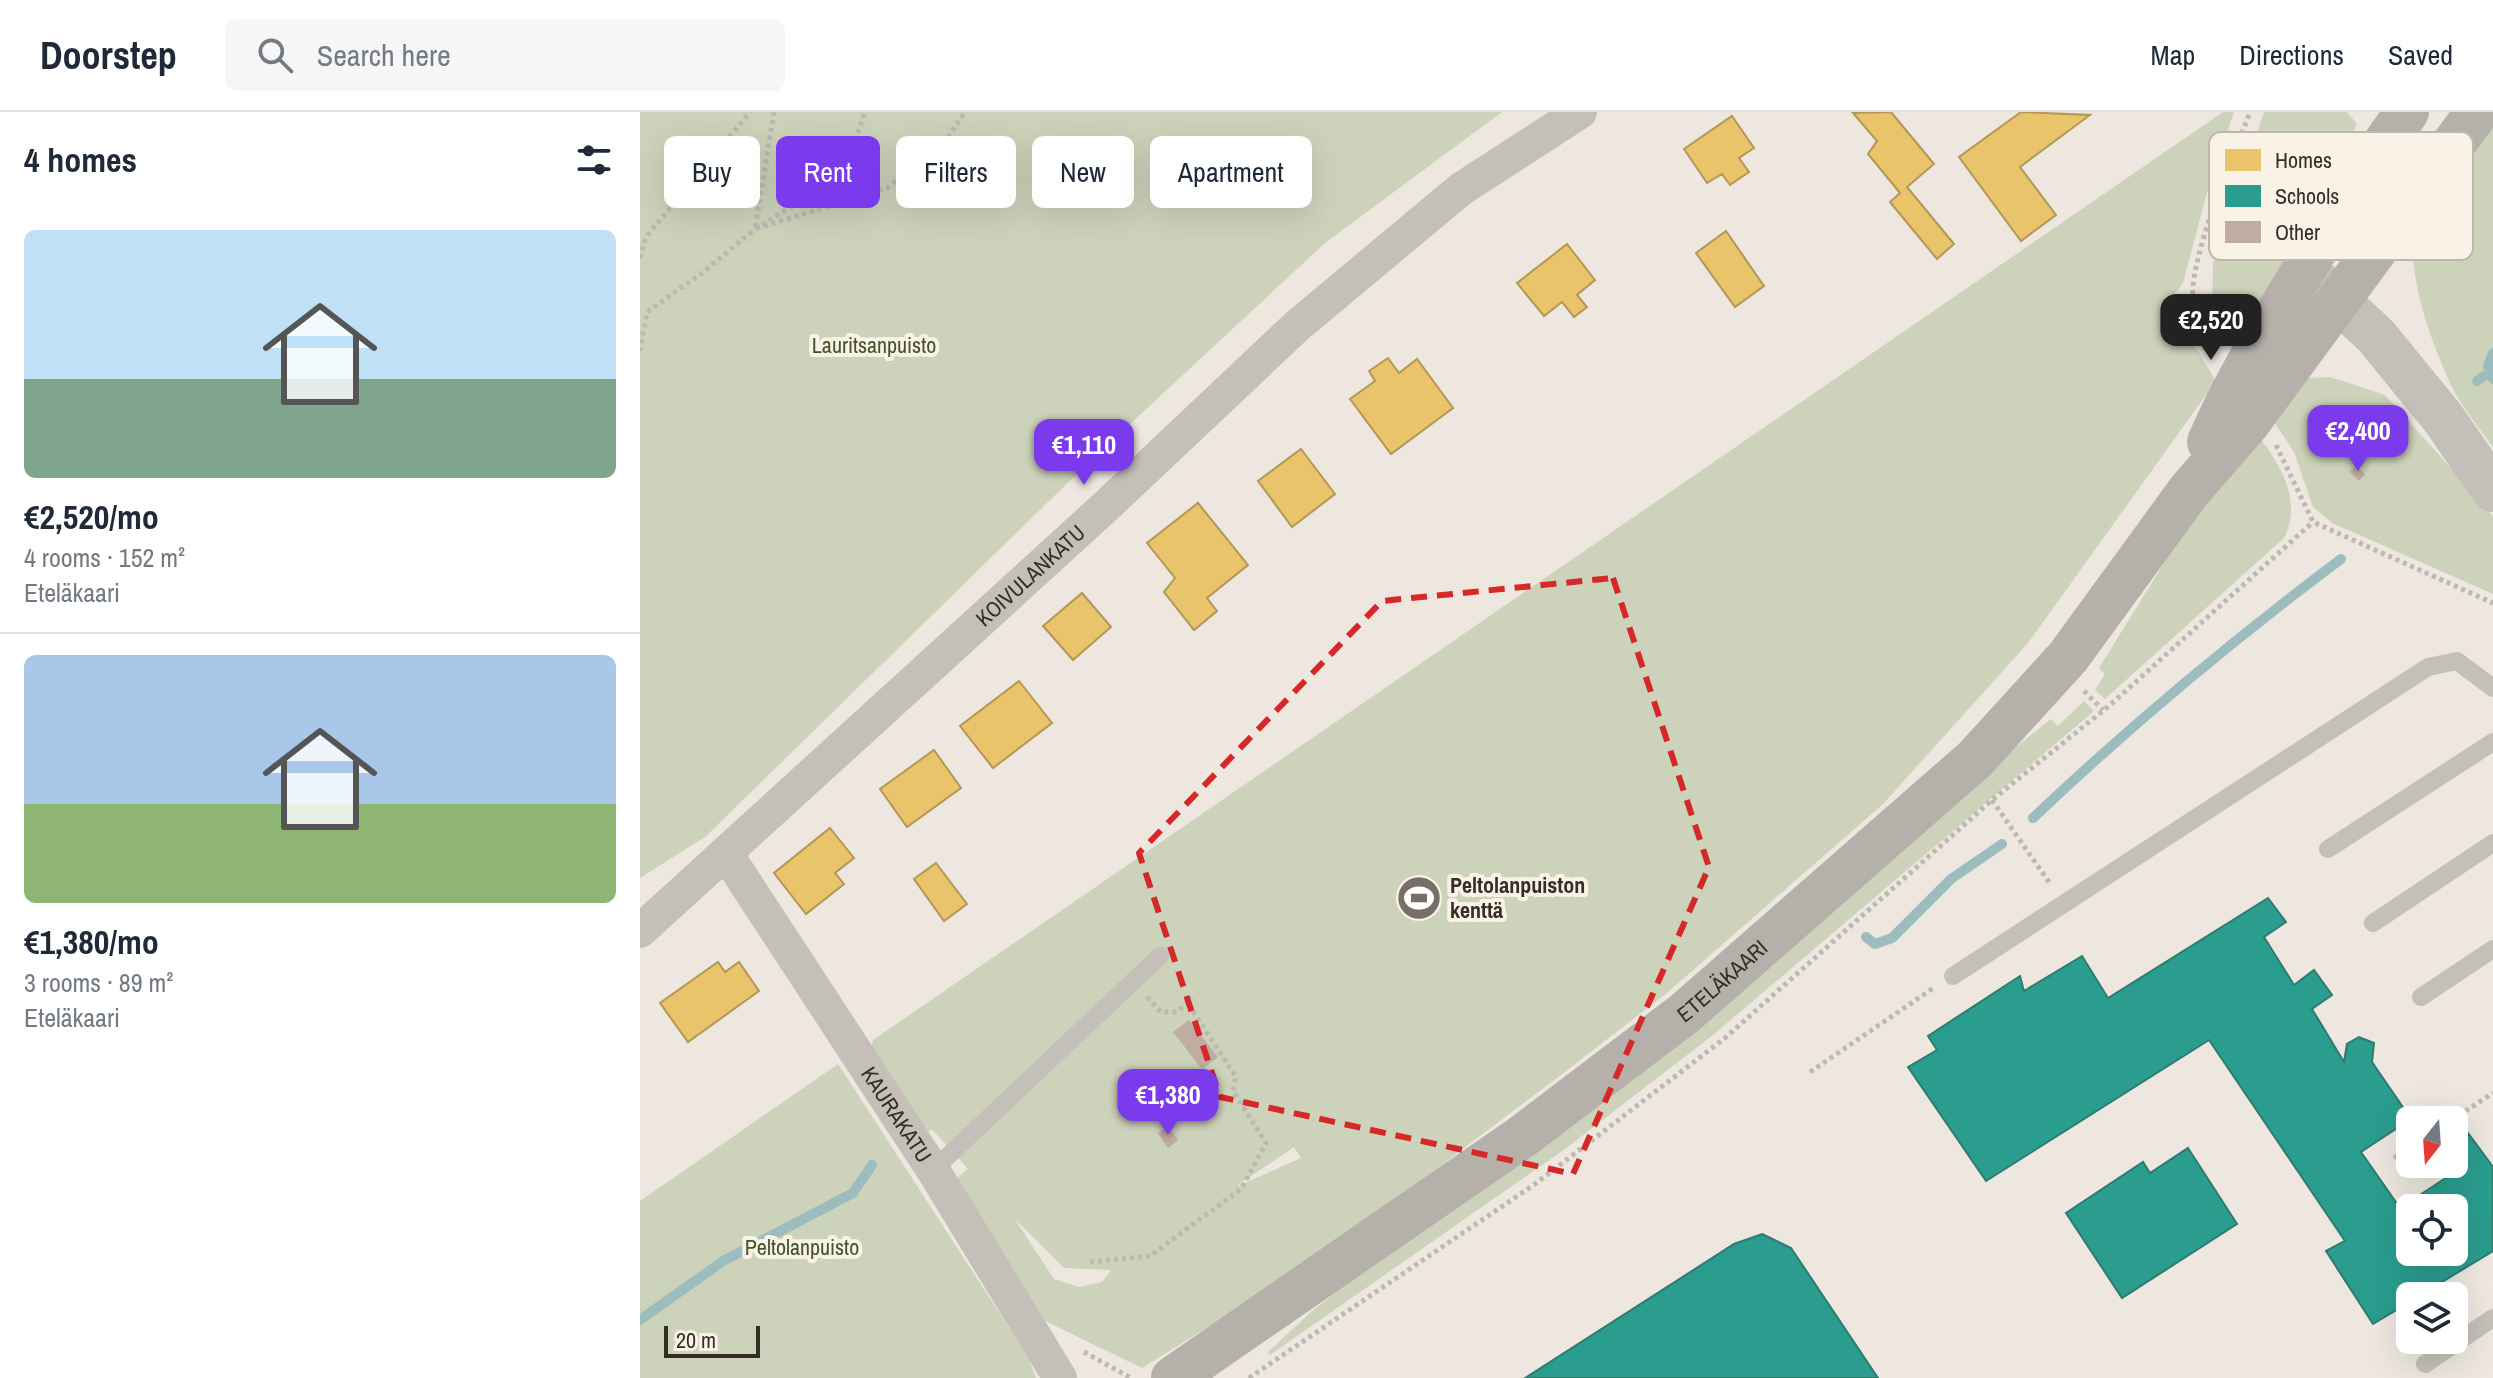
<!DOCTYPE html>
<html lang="en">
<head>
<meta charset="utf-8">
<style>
	:root { --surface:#fff; --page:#f6f6f7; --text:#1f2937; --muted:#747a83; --line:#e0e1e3; --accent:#7c3aed }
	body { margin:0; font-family:"Archivo Narrow",sans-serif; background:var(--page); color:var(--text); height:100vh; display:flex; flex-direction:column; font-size:30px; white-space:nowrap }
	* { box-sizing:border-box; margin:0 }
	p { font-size:26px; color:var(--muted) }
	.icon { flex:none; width:44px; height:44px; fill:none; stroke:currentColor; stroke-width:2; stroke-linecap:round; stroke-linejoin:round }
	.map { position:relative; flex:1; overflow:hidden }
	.drawer { display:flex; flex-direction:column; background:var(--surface); width:640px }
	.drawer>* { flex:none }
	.hud { position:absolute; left:24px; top:24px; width:760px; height:72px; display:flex; gap:16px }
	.needle { width:52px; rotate:197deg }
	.controls { position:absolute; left:1756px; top:994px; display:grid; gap:16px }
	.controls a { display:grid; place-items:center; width:72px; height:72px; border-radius:12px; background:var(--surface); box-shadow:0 8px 32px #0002; font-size:40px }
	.scale { position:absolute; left:24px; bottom:20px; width:96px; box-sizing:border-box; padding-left:8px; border:4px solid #362d27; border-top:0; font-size:22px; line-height:28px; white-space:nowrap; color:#362d27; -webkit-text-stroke:6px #f9f2e7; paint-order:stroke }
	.price { position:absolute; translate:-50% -68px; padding:0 18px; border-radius:16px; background:var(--accent); color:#fff; font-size:26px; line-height:52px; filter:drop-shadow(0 2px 4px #0008) }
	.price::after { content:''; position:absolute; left:50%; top:48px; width:24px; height:18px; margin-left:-12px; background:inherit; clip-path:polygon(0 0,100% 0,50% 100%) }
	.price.current { background:#222; color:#fff }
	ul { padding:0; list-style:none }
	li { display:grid; align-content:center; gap:16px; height:424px; padding:0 24px }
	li+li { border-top:2px solid var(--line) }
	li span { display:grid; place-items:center; height:248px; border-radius:12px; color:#555 }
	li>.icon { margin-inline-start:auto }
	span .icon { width:144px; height:144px; fill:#fffc; stroke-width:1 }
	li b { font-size:34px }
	h2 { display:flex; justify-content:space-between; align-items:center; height:96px; padding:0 24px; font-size:34px }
	.tag { padding:0 28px; border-radius:12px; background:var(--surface); box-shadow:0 8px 32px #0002; font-size:28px; line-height:72px }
	.tag.current { background:var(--accent); color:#fff }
	header { display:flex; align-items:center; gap:48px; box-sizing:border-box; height:112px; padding:0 40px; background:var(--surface); border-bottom:2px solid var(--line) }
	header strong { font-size:38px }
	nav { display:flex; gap:44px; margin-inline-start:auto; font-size:28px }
	.search { width:560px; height:72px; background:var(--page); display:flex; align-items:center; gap:20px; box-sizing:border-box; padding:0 28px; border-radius:12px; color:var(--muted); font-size:30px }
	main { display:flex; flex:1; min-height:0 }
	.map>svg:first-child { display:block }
</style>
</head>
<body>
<header>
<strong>Doorstep</strong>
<div class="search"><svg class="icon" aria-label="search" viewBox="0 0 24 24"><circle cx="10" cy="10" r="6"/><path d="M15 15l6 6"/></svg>Search here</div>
<nav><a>Map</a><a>Directions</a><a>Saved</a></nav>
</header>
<main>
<section class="drawer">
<h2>4 homes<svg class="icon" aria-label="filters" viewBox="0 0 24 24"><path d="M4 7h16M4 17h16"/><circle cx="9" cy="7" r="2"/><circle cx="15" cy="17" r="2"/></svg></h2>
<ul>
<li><span style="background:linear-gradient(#bfe0f5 60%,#7fa58c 0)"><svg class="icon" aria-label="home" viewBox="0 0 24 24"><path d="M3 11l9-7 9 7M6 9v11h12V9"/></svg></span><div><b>€2,520/mo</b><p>4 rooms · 152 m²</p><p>Eteläkaari</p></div></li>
<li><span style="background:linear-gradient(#a9c7e8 60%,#8fb573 0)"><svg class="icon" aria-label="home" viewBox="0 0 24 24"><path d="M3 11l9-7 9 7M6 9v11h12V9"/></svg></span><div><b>€1,380/mo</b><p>3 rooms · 89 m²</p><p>Eteläkaari</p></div></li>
</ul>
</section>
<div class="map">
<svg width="1853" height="1266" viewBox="0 0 1853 1266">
	<rect width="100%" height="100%" fill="#ede7e0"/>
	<!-- green -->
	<path fill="#cdd2ba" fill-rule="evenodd" d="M 0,0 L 862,0 L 685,131 L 447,352 L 65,725 L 0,766 Z
		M 1583,0 L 1594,0 L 1566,84 L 1543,171 L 1528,190 L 1576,269 L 1388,531 L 1243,692 L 1028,880 L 917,966 L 779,1070 L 576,1210 L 502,1256 L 405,1209 L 317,1066 L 328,1057 L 292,1017 L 287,1021 L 231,938 L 233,928 ZM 654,1035 L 661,1046 L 598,1074 L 598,1073 ZM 374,1106 L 424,1156 L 471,1158 L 462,1170 L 439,1175 L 414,1167 Z
		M 1624,0 L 1707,0 L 1717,12 L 1708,29 L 1715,35 L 1596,241 L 1572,199 L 1573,151 Z
		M 1853,0 L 1853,335 C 1840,317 1824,298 1814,279 C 1793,236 1758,147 1780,100 C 1795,70 1832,29 1853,0 Z
		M 1690,265 L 1745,283 L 1848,397 L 1853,404 L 1853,482 L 1692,411 L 1673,395 L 1654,340 L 1629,302 L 1668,266 Z
		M 1616,321 C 1640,352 1663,387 1644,426 L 1465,587 L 1455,578 L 1465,562 L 1459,556 L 1547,414 Z
		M 1444,589 L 1454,599 L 1073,923 L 925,1037 L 630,1243 L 628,1240 L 671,1200 L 1411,607 L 1418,614 Z
		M 198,952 L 388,1245 L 396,1266 L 0,1266 L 0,1089 Z"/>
	<!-- homes -->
	<path fill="#e9c46a" stroke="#b39756" stroke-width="2" d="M 1251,0 L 1294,52 L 1267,75 L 1314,132 L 1297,147 L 1250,90 L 1260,81 L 1228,42 L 1237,29 L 1213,1 Z
		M 1381,0 L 1450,3 L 1380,55 L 1416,103 L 1381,129 L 1319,45 Z
		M 1092,4 L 1114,36 L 1099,46 L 1109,60 L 1090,73 L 1082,62 L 1067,71 L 1044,37 Z
		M 1086,119 L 1124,174 L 1095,195 L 1056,141 Z
		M 927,132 L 955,168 L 937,183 L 947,195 L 934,205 L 922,190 L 904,204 L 877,171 Z
		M 748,246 L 759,261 L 777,247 L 813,296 L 751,342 L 710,287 L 735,269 L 729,259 Z
		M 661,337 L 695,382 L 652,415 L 618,369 Z
		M 558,391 L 608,453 L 567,486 L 577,499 L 554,518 L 524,480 L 535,466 L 507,431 Z
		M 442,481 L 471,515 L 433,548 L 403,514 Z
		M 379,569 L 412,611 L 353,656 L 320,614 Z
		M 294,638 L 321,676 L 267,715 L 240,677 Z
		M 190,716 L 214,746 L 195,761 L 204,772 L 166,802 L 134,761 Z
		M 296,751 L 327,792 L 304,809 L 274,767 Z
		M 78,850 L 85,860 L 99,850 L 119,879 L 48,930 L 20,891 Z"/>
	<!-- schools -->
	<path fill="#2a9d8f" stroke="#2e7b70" stroke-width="2" fill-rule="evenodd" d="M 1628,786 L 1646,810 L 1624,825 L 1654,873 L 1674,858 L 1692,883 L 1672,897 L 1704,950 L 1707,932 L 1719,925 L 1734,931 L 1732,950 L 1771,1007 L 1721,1040 L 1760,1096 L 1827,1052 L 1814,1027 L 1828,1021 L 1853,1055 L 1853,1139 L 1779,1184 L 1770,1184 L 1770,1190 L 1733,1212 L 1686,1139 L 1705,1129 L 1569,928 L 1346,1069 L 1268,955 L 1297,938 L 1288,924 L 1380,864 L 1384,879 L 1442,844 L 1468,886 ZM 1770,1096 L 1814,1096 L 1814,1140 L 1770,1140 Z
		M 1548,1036 L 1597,1112 L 1482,1186 L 1426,1101 L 1503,1050 L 1510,1061 Z
		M 1122,1122 L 1151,1136 L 1238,1266 L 885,1266 L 1094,1132 Z"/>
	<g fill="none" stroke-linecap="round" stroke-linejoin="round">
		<!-- stream -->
		<path stroke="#9cbcbe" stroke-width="10" d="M 1853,241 L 1848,254 L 1853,267
			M 1837,269 L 1850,260
			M 1393,706 C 1491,613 1593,528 1701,447
			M 1226,825 L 1235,832 L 1252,826 L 1311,767 L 1362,732
			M 0,1208 L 83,1149 L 213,1081 L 232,1053"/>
	</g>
	<!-- building -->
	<path fill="#c0aca1" d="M 1716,354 L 1725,362 L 1719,369 L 1710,360 Z
		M 549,908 L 578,945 L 562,957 L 533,920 Z
		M 528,1014 L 538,1028 L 528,1036 L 518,1021 Z"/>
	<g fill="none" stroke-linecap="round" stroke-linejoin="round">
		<!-- path -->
		<path stroke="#beb8b2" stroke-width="5" stroke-dasharray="4 4" stroke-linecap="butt" d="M 134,0 L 115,117 L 247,76 L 307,27 L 325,0
			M 0,146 L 6,125 L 110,0
			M 0,239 L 7,200 L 62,161 L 115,117 L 177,79 L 214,31 L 225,0
			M 1574,241 C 1564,224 1555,210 1553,190 C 1548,147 1594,43 1610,0
			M 1636,333 L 1673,410 L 1853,491
			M 1444,579 L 1463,598
			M 1352,688 L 1411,773
			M 507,885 L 521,900 L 537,900 L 552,886
			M 1170,960 L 1295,875
			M 1812,1008 L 1853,981
			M 1754,1046 L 1770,1036
			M 450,1150 L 510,1144 L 601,1077 L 626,1031 L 593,979 L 596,965 L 547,890
			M 444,1240 L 491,1266
			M 609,1266 L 895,1072 L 1085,926 L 1352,688 L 1469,594 L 1673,410"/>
		<!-- service -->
		<path stroke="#c5bfb9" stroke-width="18" d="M 1688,737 L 1853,630
			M 1733,811 L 1853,731
			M 1313,864 L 1788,555 L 1817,549 L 1853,576
			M 1781,885 L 1853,837
			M 293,1058 L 520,844
			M 1785,1252 L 1853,1206"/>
		<!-- minor -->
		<g stroke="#c5bfb9" stroke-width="34">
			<path id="s1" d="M 87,743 L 293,1058 L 420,1266"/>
			<path id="s2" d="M 0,819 L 464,396 L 657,214 L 821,77 L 940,0"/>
		</g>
		<!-- tertiary -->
		<path stroke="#c5bfb9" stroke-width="44" d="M 1664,157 L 1736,224 L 1803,306 L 1853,378"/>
		<!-- secondary -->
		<g stroke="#b6b0aa" stroke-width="44">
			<path d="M 1569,330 C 1593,274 1625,221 1657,169 C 1691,111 1727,54 1767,0"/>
			<path id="s3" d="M 533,1266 L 883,1024 L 1045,901 L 1335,647 L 1428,545 L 1549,379 L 1609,310 L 1837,0"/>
		</g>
	</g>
	<!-- marked area -->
	<path fill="none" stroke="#d62828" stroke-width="6" stroke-dasharray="16 10" stroke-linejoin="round" d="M 973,466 L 1069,755 L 933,1062 L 580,985 L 499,741 L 742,489 Z"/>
	<!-- icons -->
	<defs>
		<g id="stadium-disc" transform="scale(2.3)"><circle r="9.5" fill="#766e68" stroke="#f9f2e7"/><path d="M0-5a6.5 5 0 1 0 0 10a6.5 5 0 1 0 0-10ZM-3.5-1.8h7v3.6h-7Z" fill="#fff"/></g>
	</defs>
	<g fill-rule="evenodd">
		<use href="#stadium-disc" x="779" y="786"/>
	</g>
	<g text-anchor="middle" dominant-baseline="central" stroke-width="8" stroke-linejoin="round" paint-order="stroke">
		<!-- park labels -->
		<g font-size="22" fill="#43542b" stroke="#f9f2e7">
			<text x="234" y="233">Lauritsanpuisto</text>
			<text x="162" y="1135">Peltolanpuisto</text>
		</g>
		<!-- street labels -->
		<g font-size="22" fill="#362d27" stroke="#f9f2e7">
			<text stroke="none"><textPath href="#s2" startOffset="528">KOIVULANKATU</textPath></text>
			<text stroke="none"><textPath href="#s3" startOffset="678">ETELÄKAARI</textPath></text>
			<text stroke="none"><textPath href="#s1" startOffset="310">KAURAKATU</textPath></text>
		</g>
		<!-- poi labels -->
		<g font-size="22" font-weight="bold" fill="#362d27" stroke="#f9f2e7" text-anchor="start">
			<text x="810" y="773">Peltolanpuiston<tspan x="810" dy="25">kenttä</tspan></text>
		</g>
	</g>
	<!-- legend -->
	<rect x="1569" y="20" width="264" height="128" rx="12" fill="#f9f2e7" stroke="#beb7ad" stroke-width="2"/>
	<rect x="1585" y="37" width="36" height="22" fill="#e9c46a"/>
	<rect x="1585" y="73" width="36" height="22" fill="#2a9d8f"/>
	<rect x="1585" y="109" width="36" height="22" fill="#c0aca1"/>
	<g font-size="22" fill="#362d27">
		<text x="1635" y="56">Homes</text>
		<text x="1635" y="92">Schools</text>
		<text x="1635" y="128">Other</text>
	</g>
</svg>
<div class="controls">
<a><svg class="needle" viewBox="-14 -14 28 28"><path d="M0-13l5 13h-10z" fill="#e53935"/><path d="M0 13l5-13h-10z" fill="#747a83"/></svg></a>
<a><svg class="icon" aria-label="locate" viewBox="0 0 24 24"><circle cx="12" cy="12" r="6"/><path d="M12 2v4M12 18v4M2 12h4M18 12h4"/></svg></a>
<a><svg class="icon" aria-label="layers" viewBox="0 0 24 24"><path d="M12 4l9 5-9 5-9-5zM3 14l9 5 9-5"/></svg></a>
</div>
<div class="scale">20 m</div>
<b class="price current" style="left:1571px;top:250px">€2,520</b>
<b class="price" style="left:1718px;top:361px">€2,400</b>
<b class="price" style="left:444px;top:375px">€1,110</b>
<b class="price" style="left:528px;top:1025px">€1,380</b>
<div class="hud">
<a class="tag">Buy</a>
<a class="tag current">Rent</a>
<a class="tag">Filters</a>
<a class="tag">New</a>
<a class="tag">Apartment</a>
</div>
</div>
</main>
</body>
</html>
